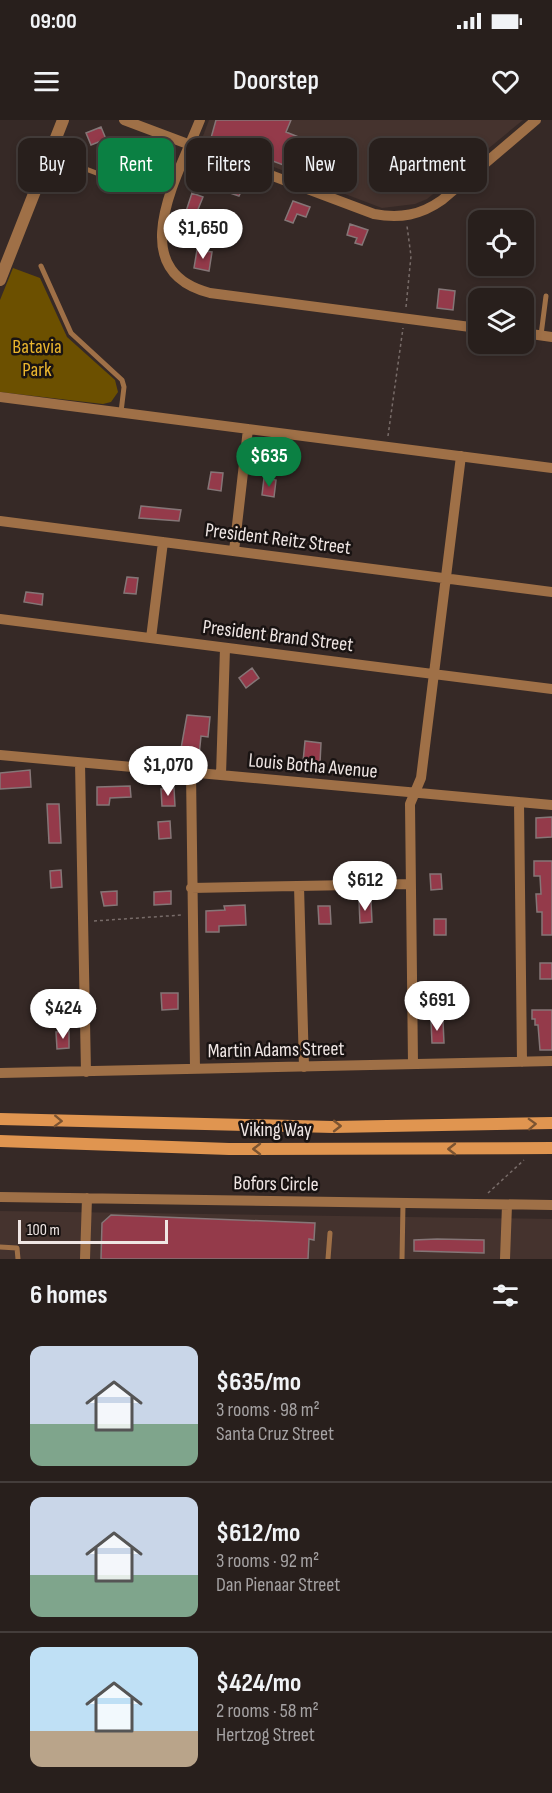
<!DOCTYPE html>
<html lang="en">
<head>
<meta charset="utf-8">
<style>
	:root { --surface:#281f1c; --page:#302725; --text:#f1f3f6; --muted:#a5a2a3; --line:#443d3b; --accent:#0b8043 }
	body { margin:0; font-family:"Sofia Sans Condensed",sans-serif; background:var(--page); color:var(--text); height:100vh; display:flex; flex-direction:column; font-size:22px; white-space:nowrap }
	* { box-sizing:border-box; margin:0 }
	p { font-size:20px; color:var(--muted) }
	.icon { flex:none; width:33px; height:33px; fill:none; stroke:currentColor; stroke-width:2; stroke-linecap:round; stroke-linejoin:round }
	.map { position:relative; height:1139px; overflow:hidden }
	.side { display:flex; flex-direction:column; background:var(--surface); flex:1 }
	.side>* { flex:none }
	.guide { position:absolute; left:18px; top:18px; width:516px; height:54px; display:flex; gap:12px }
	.buttons { position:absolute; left:468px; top:90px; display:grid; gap:12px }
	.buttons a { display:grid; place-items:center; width:66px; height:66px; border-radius:12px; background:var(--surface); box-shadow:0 3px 9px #0003,0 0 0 2px var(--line); font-size:30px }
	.scale { position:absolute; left:18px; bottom:15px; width:150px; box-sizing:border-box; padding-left:6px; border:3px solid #efe6e4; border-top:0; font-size:16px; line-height:21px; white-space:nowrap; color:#efe6e4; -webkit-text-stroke:4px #191312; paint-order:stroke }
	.price { position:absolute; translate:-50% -51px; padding:0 14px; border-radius:21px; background:#fff; color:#222; font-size:20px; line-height:39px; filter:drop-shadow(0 2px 3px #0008) }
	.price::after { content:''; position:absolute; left:50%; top:36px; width:18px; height:14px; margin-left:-9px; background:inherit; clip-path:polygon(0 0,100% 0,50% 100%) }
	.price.active { background:var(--accent); color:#fff }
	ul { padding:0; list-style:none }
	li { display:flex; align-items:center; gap:18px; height:150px; padding:0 30px }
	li+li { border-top:2px solid var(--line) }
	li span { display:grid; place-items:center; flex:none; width:168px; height:120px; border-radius:12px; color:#555 }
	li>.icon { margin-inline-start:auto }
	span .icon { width:72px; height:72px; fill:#fffc; stroke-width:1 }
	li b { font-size:26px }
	h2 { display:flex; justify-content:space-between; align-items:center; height:72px; padding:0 30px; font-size:26px }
	.pill { padding:0 21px; border-radius:12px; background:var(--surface); box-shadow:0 3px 9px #0003,0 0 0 2px var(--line); font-size:21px; line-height:54px }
	.pill.active { background:var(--accent); color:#fff }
	.status { display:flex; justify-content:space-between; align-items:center; height:42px; padding:0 30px; background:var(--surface); direction:ltr }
	.status svg { height:16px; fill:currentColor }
	header { display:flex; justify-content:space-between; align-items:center; height:78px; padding:0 30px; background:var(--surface); font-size:27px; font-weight:600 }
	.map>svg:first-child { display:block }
</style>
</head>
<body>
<div class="status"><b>09:00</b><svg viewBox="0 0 49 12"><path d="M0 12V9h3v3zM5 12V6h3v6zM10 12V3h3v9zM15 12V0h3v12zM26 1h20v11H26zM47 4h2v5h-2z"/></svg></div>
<header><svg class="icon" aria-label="menu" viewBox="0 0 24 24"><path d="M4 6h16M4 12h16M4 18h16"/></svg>Doorstep<svg class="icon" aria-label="heart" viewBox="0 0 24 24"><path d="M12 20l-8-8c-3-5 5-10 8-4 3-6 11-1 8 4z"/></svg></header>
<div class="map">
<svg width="552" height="1139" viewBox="0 0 552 1139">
	<rect width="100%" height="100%" fill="#362926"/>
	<!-- built -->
	<path fill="#45332e" d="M 209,0 L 523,0 L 427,79 L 415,84 L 382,88 L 205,21 L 203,16 Z
		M 0,1091 L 552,1099 L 552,1139 L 0,1139 Z"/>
	<!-- green -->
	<path fill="#6c5000" d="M 13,148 L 40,158 L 67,217 L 115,260 L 118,272 L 111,282 L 103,284 L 0,272 L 0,180 Z"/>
	<!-- building -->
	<path fill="#943a4a" stroke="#857677" stroke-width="1.5" d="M 216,0 L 291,0 L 286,12 L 316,24 L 309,48 L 305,53 L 211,18 Z
		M 101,7 L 106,19 L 91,25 L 86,13 Z
		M 229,59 L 244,65 L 239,76 L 224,71 Z
		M 192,73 L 203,77 L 192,104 L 199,106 L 194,121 L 178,116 Z
		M 293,81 L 310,87 L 306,97 L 297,94 L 293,103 L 285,100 Z
		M 350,104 L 368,110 L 362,125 L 355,123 L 357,118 L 347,115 Z
		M 197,130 L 212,132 L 209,151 L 194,148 Z
		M 439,169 L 455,171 L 453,190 L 437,188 Z
		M 211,352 L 223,353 L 221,371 L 208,369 Z
		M 264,358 L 276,360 L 274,377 L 262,375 Z
		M 141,386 L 181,390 L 179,401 L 139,398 Z
		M 127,457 L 138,458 L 136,474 L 124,473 Z
		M 26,472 L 43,474 L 42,485 L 24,482 Z
		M 252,548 L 259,558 L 246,568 L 239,558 Z
		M 187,595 L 210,597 L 208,617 L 201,616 L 199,636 L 180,634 Z
		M 305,621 L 321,623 L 320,643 L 303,642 Z
		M 30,650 L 31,667 L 0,669 L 0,653 Z
		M 130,666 L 131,677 L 110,678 L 109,685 L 97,685 L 97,667 Z
		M 174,668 L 175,686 L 162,686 L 161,669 Z
		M 47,684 L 59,684 L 61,723 L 49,723 Z
		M 552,697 L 552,717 L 536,718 L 536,698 Z
		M 170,701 L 171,718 L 159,719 L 158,702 Z
		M 534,741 L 552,741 L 552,815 L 542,815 L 542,792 L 537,792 L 536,774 L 541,774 L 540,756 L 534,756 Z
		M 61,750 L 62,767 L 51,768 L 50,751 Z
		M 430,754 L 441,754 L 442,769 L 431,770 Z
		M 117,771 L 117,785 L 104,786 L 101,772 Z
		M 171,771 L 171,784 L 154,785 L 154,772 Z
		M 359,781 L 371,781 L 372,802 L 360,803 Z
		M 245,785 L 246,805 L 219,806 L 219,812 L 206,812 L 206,791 L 225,790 L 224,786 Z
		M 318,786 L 330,786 L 331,804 L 319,804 Z
		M 434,799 L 446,799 L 446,815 L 434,815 Z
		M 540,843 L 552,843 L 552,859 L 540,859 Z
		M 433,868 L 443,868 L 443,884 L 433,884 Z
		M 161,873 L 178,873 L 178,889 L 162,890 Z
		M 532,890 L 552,890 L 552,930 L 540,930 L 538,905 L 535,905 L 535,899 L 532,899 Z
		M 431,901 L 443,901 L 444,923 L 432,923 Z
		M 69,911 L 69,928 L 57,929 L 56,912 Z
		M 111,1095 L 315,1103 L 314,1120 L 309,1119 L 308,1139 L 101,1139 L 102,1103 Z
		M 437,1119 L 484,1120 L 484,1133 L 414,1131 L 414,1120 Z"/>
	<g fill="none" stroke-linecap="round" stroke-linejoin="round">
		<!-- path -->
		<path stroke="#786c69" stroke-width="1.5" stroke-dasharray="3 3" stroke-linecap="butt" d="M 406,187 L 411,136 L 407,106
			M 388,316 L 403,208
			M 94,801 L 182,795
			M 488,1073 L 524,1040"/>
		<!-- service -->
		<path stroke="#9f7047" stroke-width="5" d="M 49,35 L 99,54
			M 41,146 L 71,213 L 122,260 L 124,267 L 121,292
			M 541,215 L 546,176
			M 0,1127 L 17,1128 L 18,1139
			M 328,1139 L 330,1113
			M 402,1139 L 403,1084"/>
		<!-- minor -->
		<path stroke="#9f7047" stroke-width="10" d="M 124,0 L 374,94 C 400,99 421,95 442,80 L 536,0
			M 200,0 C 179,54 121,150 210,173 L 478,208
			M 524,213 L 552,217
			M 0,277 L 552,348
			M 0,401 L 552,472
			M 234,431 L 248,309
			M 0,499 L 552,569
			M 151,518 L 163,422
			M 0,635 L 552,685
			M 80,643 L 86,952
			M 191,653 L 195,949
			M 221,655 L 225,528
			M 519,682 L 522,942
			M 299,766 L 304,947
			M 191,768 L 410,764
			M 413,944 L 410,684 L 421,658 L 461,336
			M 0,953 L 552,941
			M 0,1077 L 552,1085
			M 85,1139 L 87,1078
			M 505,1139 L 507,1085"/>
		<!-- tertiary -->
		<path stroke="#9f7047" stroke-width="12" d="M 0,160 L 63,0"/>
		<!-- secondary -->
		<path stroke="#e09550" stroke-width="12" d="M 0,999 L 333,1007 L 552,1003
			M 0,1021 L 229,1029 L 552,1028"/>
	</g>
	<!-- one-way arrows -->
	<defs><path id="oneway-chevron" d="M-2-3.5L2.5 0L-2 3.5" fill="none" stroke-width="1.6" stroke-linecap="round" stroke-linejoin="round" transform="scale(1.5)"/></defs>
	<g stroke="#7c5431">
		<use href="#oneway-chevron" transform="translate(58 1001) rotate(2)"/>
		<use href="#oneway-chevron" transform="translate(532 1004) rotate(-2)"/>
		<use href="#oneway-chevron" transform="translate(337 1006)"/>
		<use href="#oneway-chevron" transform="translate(257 1029) rotate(-180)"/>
		<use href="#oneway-chevron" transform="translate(452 1029) rotate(180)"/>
	</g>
	<g text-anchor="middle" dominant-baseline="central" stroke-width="5" stroke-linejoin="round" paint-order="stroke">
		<!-- park labels -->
		<g font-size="20" fill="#ebb62e" stroke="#191312">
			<text x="37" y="227">Batavia<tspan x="37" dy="23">Park</tspan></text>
		</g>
		<!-- street labels -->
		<g font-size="20" fill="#efe6e4" stroke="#191312">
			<text transform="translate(278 419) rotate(7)">President Reitz Street</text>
			<text transform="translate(278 516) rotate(7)">President Brand Street</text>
			<text transform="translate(313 646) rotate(5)">Louis Botha Avenue</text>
			<text transform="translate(276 930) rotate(-1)">Martin Adams Street</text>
			<text x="276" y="1010">Viking Way</text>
			<text transform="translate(276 1064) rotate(1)">Bofors Circle</text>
		</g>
	</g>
</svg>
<div class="buttons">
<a><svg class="icon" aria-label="locate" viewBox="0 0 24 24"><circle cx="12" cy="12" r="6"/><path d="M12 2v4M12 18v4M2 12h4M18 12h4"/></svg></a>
<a><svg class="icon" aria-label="layers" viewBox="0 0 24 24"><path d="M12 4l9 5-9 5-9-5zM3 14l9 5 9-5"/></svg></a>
</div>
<div class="scale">100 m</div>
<b class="price" style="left:203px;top:140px">$1,650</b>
<b class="price active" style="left:269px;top:368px">$635</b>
<b class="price" style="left:168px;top:677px">$1,070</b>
<b class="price" style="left:365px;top:792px">$612</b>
<b class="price" style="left:437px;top:912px">$691</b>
<b class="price" style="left:63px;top:920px">$424</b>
<div class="guide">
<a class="pill">Buy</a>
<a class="pill active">Rent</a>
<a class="pill">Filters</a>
<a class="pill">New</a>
<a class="pill">Apartment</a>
</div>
</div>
<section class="side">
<h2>6 homes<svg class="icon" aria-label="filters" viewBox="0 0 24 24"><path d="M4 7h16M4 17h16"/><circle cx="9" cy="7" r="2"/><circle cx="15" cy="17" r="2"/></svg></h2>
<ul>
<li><span style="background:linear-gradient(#c9d6e8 65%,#7fa58c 0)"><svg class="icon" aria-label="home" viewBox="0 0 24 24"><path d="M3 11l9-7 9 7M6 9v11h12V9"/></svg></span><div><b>$635/mo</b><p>3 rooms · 98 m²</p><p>Santa Cruz Street</p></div></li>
<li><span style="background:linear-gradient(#c9d6e8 65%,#7fa58c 0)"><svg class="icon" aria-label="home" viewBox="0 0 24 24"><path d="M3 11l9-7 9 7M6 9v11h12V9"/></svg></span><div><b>$612/mo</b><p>3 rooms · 92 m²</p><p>Dan Pienaar Street</p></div></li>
<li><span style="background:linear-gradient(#bfe0f5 70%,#b9a48a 0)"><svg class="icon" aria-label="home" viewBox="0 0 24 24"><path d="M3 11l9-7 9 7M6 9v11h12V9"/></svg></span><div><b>$424/mo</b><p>2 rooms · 58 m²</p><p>Hertzog Street</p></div></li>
</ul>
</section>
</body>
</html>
